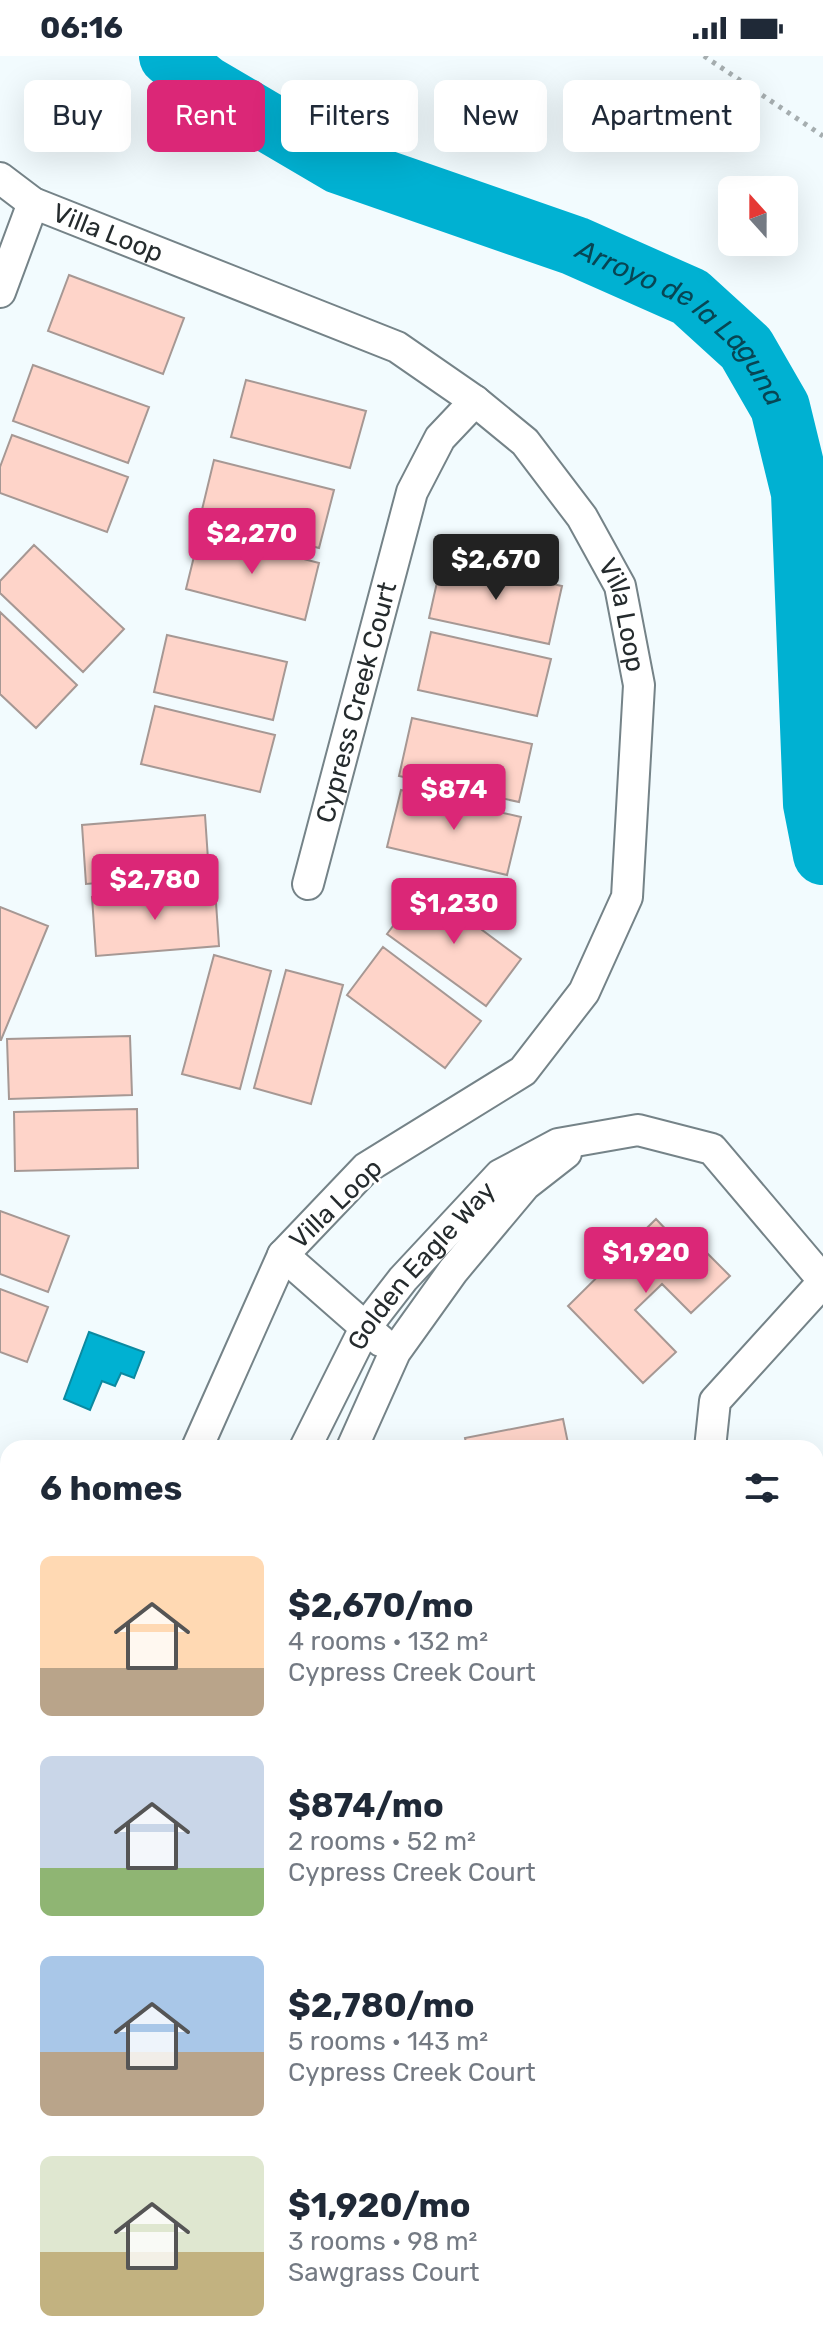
<!DOCTYPE html>
<html lang="en">
<head>
<meta charset="utf-8">
<style>
	:root { --surface:#fff; --page:#f2f2f3; --text:#1f2937; --muted:#747a83; --accent:#db2777 }
	body { margin:0; font-family:Rubik,sans-serif; background:var(--page); color:var(--text); height:100vh; display:flex; flex-direction:column; font-size:30px; white-space:nowrap }
	* { box-sizing:border-box; margin:0 }
	p { font-size:26px; color:var(--muted) }
	.icon { flex:none; width:44px; height:44px; fill:none; stroke:currentColor; stroke-width:2; stroke-linecap:round; stroke-linejoin:round }
	.map { position:relative; flex:1; overflow:hidden }
	.details { position:absolute; left:0px; top:1384px; width:824px; height:912px; display:flex; flex-direction:column; background:var(--surface); border-radius:24px 24px 0 0; box-shadow:0 8px 32px #0002 }
	.details>* { flex:none }
	.top-card { position:absolute; left:24px; top:24px; width:776px; height:72px; display:flex; gap:16px }
	.needle { width:52px; rotate:339deg }
	.buttons { position:absolute; left:718px; top:120px; display:grid; gap:16px }
	.buttons a { display:grid; place-items:center; width:80px; height:80px; border-radius:12px; background:var(--surface); box-shadow:0 8px 32px #0002; font-size:40px }
	.price { position:absolute; translate:-50% -68px; padding:0 18px; border-radius:8px; background:var(--accent); color:#fff; font-size:26px; line-height:52px; filter:drop-shadow(0 2px 4px #0008) }
	.price::after { content:''; position:absolute; left:50%; top:48px; width:24px; height:18px; margin-left:-12px; background:inherit; clip-path:polygon(0 0,100% 0,50% 100%) }
	.price.on { background:#222; color:#fff }
	ul { padding:0; list-style:none }
	li { display:flex; align-items:center; gap:24px; height:200px; padding:0 40px }
	li span { display:grid; place-items:center; flex:none; width:224px; height:160px; border-radius:12px; color:#555 }
	li>.icon { margin-inline-start:auto }
	span .icon { width:96px; height:96px; fill:#fffc; stroke-width:1 }
	li b { font-size:34px }
	h2 { display:flex; justify-content:space-between; align-items:center; height:96px; padding:0 40px; font-size:34px }
	.chip { padding:0 28px; border-radius:12px; background:var(--surface); box-shadow:0 8px 32px #0002; font-size:28px; line-height:72px }
	.chip.on { background:var(--accent); color:#fff }
	.status { display:flex; justify-content:space-between; align-items:center; height:56px; padding:0 40px; background:var(--surface); direction:ltr }
	.status svg { height:22px; fill:currentColor }
	.map>svg:first-child { display:block }
</style>
</head>
<body>
<div class="status"><b>06:16</b><svg viewBox="0 0 49 12"><path d="M0 12V9h3v3zM5 12V6h3v6zM10 12V3h3v9zM15 12V0h3v12zM26 1h20v11H26zM47 4h2v5h-2z"/></svg></div>
<div class="map">
<svg width="823" height="2296" viewBox="0 0 823 2296">
	<rect width="100%" height="100%" fill="#f2fbfe"/>
	<!-- green -->
	<path fill="#c2eaf6" d="M 0,1671 L 8,1681 L 8,1785 L 0,1791 Z"/>
	<!-- water -->
	<path fill="#00b1d2" stroke="#0b89a0" stroke-width="2" d="M 89,1276 L 144,1296 L 134,1322 L 121,1317 L 115,1330 L 102,1325 L 90,1354 L 64,1343 Z"/>
	<g fill="none" stroke-linecap="round" stroke-linejoin="round">
		<!-- river -->
		<path stroke="#00b1d2" stroke-width="60" id="s1" d="M 169,0 L 205,29 L 339,108 L 575,190 L 690,241 L 746,292 L 780,351 L 801,437 L 813,748 L 823,799"/>
	</g>
	<!-- building -->
	<path fill="#fed4c9" stroke="#a69894" stroke-width="2" d="M 69,219 L 184,262 L 163,318 L 48,275 Z
		M 33,309 L 149,351 L 128,407 L 13,365 Z
		M 246,324 L 366,355 L 350,412 L 231,381 Z
		M 12,379 L 128,421 L 107,476 L 0,437 L 0,411 Z
		M 214,404 L 334,434 L 319,492 L 200,462 Z
		M 200,476 L 319,507 L 305,564 L 186,533 Z
		M 34,489 L 124,573 L 83,616 L 0,537 L 0,525 Z
		M 442,504 L 562,530 L 549,588 L 429,562 Z
		M 0,556 L 77,629 L 36,672 L 0,638 Z
		M 431,576 L 551,603 L 537,660 L 418,634 Z
		M 167,579 L 287,606 L 273,664 L 154,636 Z
		M 155,650 L 275,679 L 260,736 L 141,708 Z
		M 412,662 L 532,688 L 519,746 L 399,720 Z
		M 401,734 L 521,761 L 507,819 L 387,791 Z
		M 205,759 L 209,818 L 86,828 L 82,769 Z
		M 423,830 L 521,903 L 486,950 L 387,878 Z
		M 215,832 L 219,890 L 96,900 L 92,841 Z
		M 0,851 L 48,870 L 1,984 L 0,984 Z
		M 383,891 L 481,965 L 445,1012 L 347,939 Z
		M 214,899 L 271,915 L 240,1033 L 182,1018 Z
		M 286,914 L 343,929 L 311,1048 L 254,1032 Z
		M 130,980 L 132,1039 L 9,1043 L 7,983 Z
		M 137,1053 L 138,1112 L 15,1115 L 14,1056 Z
		M 0,1155 L 69,1180 L 48,1236 L 0,1218 Z
		M 656,1163 L 674,1182 L 683,1173 L 730,1220 L 691,1257 L 662,1228 L 635,1254 L 676,1296 L 643,1327 L 568,1250 Z
		M 0,1233 L 48,1251 L 27,1306 L 0,1296 Z
		M 563,1363 L 569,1392 L 467,1392 L 465,1382 Z
		M 823,1432 L 823,1510 L 816,1506 L 816,1444 Z
		M 0,2077 L 8,2100 L 8,2176 L 0,2178 Z
		M 816,2258 L 823,2264 L 823,2296 L 685,2296 L 677,2289 L 816,2288 Z"/>
	<g fill="none" stroke-linecap="round" stroke-linejoin="round">
		<!-- minor casing -->
		<g stroke="#758388" stroke-width="34">
			<g id="minor">
				<path id="s2" d="M 0,122 L 33,147 L 397,291 L 475,345 L 525,386 L 582,461 L 620,530 L 639,629 L 627,841 L 584,936 L 523,1015 L 366,1112 L 283,1199 L 197,1392"/>
				<path d="M 0,236 L 33,147"/>
				<path id="s3" d="M 308,828 L 412,436 L 440,382 L 475,345"/>
				<path d="M 283,1199 L 381,1285"/>
				<path id="s4" d="M 305,1392 L 365,1272 L 403,1223 L 500,1119 L 558,1088 L 638,1074 L 712,1093 L 823,1224"/>
				<path d="M 352,1392 L 395,1296 L 453,1215 L 525,1129 L 566,1097"/>
				<path d="M 710,1392 L 715,1345 L 823,1226"/>
				<path d="M 0,1441 L 8,1442"/>
				<path d="M 0,1990 L 8,1988"/>
				<path d="M 323,2288 L 335,2296"/>
			</g>
		</g>
		<!-- secondary casing -->
		<g stroke="#758388" stroke-width="48">
			<path id="secondary" d="M 0,1527 L 8,1529
				M 816,1987 L 823,1994"/>
		</g>
		<!-- path -->
		<path stroke="#a6aeb0" stroke-width="5" stroke-dasharray="4 6" stroke-linecap="butt" d="M 704,0 L 823,80"/>
		<!-- minor -->
		<use href="#minor" stroke="#fff" stroke-width="30"/>
		<!-- secondary -->
		<use href="#secondary" stroke="#fff" stroke-width="44"/>
	</g>
	<g text-anchor="middle" dominant-baseline="central" stroke-width="6" stroke-linejoin="round" paint-order="stroke">
		<!-- street labels -->
		<g font-size="26" fill="#252b2d" stroke="#fff">
			<text stroke="none"><textPath href="#s2" startOffset="122">Villa Loop</textPath></text>
			<text stroke="none"><textPath href="#s2" startOffset="794">Villa Loop</textPath></text>
			<text stroke="none"><textPath href="#s3" startOffset="188">Cypress Creek Court</textPath></text>
			<text transform="translate(336 1148) rotate(-44)">Villa Loop</text>
			<text stroke="none"><textPath href="#s4" startOffset="218">Golden Eagle Way</textPath></text>
		</g>
		<!-- water labels -->
		<g font-size="28" font-style="italic" fill="#074654" stroke="#fff">
			<text stroke="none"><textPath href="#s1" startOffset="586">Arroyo de la Laguna</textPath></text>
		</g>
	</g>
</svg>
<div class="buttons">
<a><svg class="needle" viewBox="-14 -14 28 28"><path d="M0-13l5 13h-10z" fill="#e53935"/><path d="M0 13l5-13h-10z" fill="#747a83"/></svg></a>
</div>
<b class="price" style="left:252px;top:520px">$2,270</b>
<b class="price on" style="left:496px;top:546px">$2,670</b>
<b class="price" style="left:454px;top:776px">$874</b>
<b class="price" style="left:155px;top:866px">$2,780</b>
<b class="price" style="left:454px;top:890px">$1,230</b>
<b class="price" style="left:646px;top:1239px">$1,920</b>
<div class="top-card">
<a class="chip">Buy</a>
<a class="chip on">Rent</a>
<a class="chip">Filters</a>
<a class="chip">New</a>
<a class="chip">Apartment</a>
</div>
<section class="details">
<h2>6 homes<svg class="icon" aria-label="filters" viewBox="0 0 24 24"><path d="M4 7h16M4 17h16"/><circle cx="9" cy="7" r="2"/><circle cx="15" cy="17" r="2"/></svg></h2>
<ul>
<li><span style="background:linear-gradient(#ffd9b3 70%,#b9a48a 0)"><svg class="icon" aria-label="home" viewBox="0 0 24 24"><path d="M3 11l9-7 9 7M6 9v11h12V9"/></svg></span><div><b>$2,670/mo</b><p>4 rooms · 132 m²</p><p>Cypress Creek Court</p></div></li>
<li><span style="background:linear-gradient(#c9d6e8 70%,#8fb573 0)"><svg class="icon" aria-label="home" viewBox="0 0 24 24"><path d="M3 11l9-7 9 7M6 9v11h12V9"/></svg></span><div><b>$874/mo</b><p>2 rooms · 52 m²</p><p>Cypress Creek Court</p></div></li>
<li><span style="background:linear-gradient(#a9c7e8 60%,#b9a48a 0)"><svg class="icon" aria-label="home" viewBox="0 0 24 24"><path d="M3 11l9-7 9 7M6 9v11h12V9"/></svg></span><div><b>$2,780/mo</b><p>5 rooms · 143 m²</p><p>Cypress Creek Court</p></div></li>
<li><span style="background:linear-gradient(#dfe7d0 60%,#c2b280 0)"><svg class="icon" aria-label="home" viewBox="0 0 24 24"><path d="M3 11l9-7 9 7M6 9v11h12V9"/></svg></span><div><b>$1,920/mo</b><p>3 rooms · 98 m²</p><p>Sawgrass Court</p></div></li>
</ul>
</section>
</div>
</body>
</html>
